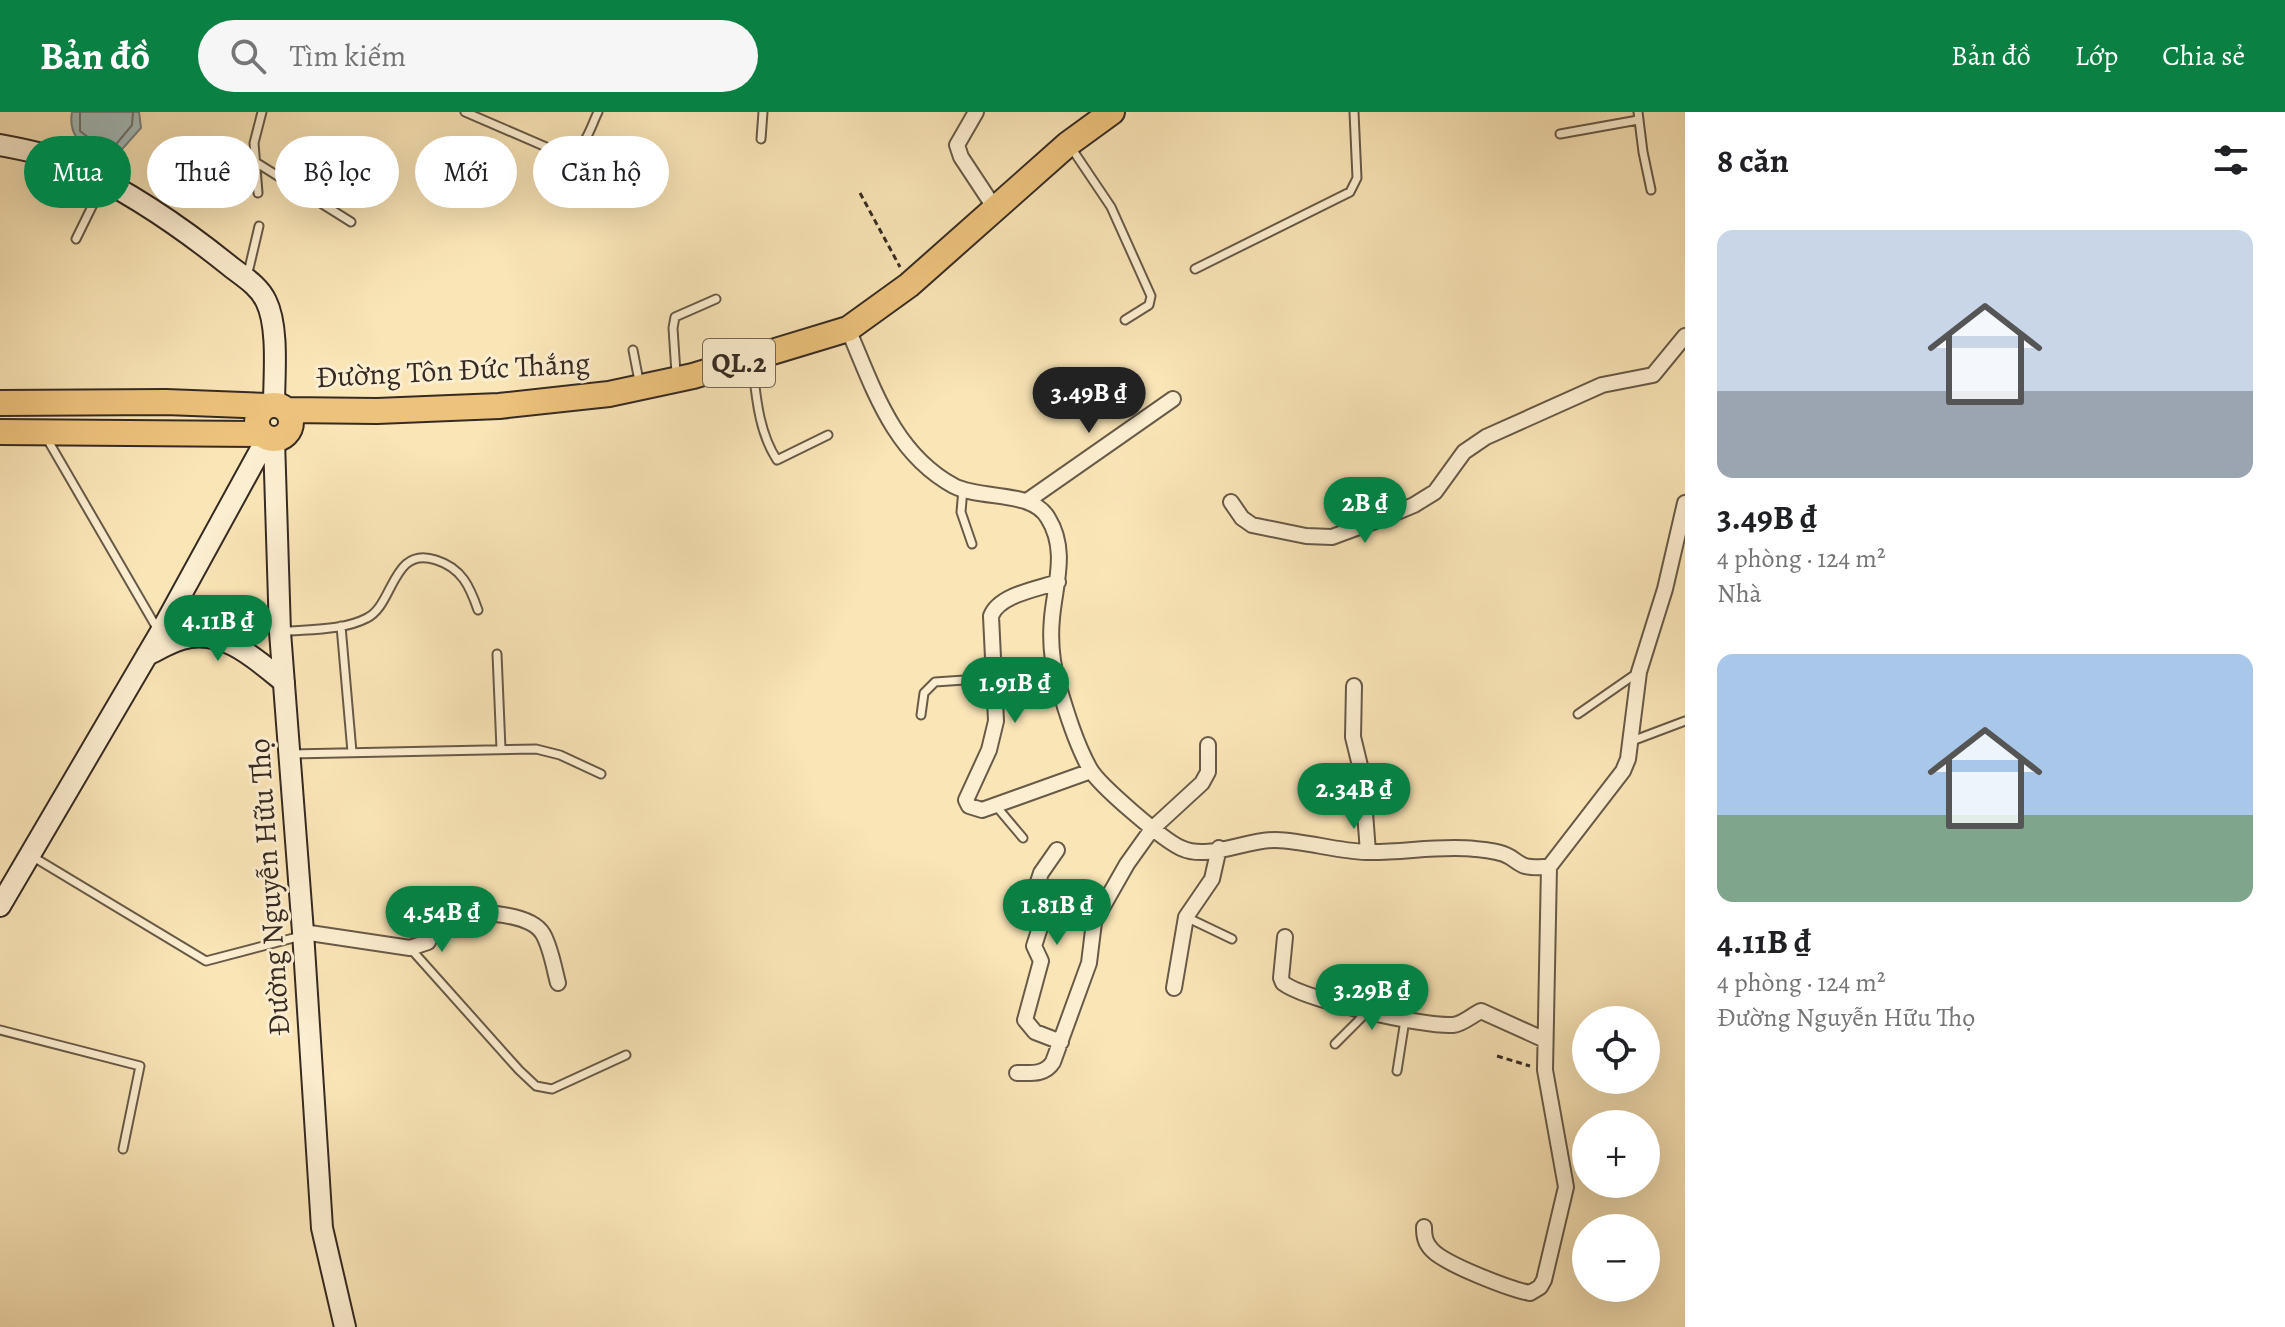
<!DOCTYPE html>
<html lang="vi">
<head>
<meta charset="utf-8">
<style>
	:root { --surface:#fff; --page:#f6f6f6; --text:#202124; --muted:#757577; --accent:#0b8043 }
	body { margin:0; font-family:Alegreya,serif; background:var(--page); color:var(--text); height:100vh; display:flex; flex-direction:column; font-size:30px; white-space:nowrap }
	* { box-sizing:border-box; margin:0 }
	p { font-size:26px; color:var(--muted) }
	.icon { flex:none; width:44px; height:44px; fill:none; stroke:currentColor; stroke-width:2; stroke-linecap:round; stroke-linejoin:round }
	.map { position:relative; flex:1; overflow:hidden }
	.panel { display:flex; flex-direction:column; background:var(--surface); width:600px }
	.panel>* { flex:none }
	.hud { position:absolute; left:24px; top:24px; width:760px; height:72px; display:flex; gap:16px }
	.fabs { position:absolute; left:1572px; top:894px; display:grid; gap:16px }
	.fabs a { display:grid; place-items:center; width:88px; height:88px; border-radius:50%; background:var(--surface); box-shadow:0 8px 32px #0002; font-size:40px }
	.price { position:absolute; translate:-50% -68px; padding:0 18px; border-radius:28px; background:var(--accent); color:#fff; font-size:26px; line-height:52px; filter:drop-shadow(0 2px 4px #0008) }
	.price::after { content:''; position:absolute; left:50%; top:48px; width:24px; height:18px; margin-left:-12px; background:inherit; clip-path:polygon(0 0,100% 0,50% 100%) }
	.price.active { background:#222; color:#fff }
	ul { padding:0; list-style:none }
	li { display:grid; align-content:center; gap:16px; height:424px; padding:0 32px }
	li span { display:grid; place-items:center; height:248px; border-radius:16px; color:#555 }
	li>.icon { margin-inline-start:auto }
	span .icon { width:144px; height:144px; fill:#fffc; stroke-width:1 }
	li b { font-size:34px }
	h2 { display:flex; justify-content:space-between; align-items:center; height:96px; padding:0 32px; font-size:34px }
	.chip { padding:0 28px; border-radius:36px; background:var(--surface); box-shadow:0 8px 32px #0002; font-size:28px; line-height:72px }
	.chip.active { background:var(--accent); color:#fff }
	header { display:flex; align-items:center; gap:48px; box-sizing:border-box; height:112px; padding:0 40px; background:var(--accent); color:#fff }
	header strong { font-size:38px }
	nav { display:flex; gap:44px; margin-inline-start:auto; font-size:28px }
	.search { width:560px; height:72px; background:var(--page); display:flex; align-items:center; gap:20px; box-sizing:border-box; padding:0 28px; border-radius:44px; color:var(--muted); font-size:30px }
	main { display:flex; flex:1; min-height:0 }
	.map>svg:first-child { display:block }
</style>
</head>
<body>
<header>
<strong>Bản đồ</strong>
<div class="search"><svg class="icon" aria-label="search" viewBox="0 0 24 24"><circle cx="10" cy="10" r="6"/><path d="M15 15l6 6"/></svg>Tìm kiếm</div>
<nav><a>Bản đồ</a><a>Lớp</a><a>Chia sẻ</a></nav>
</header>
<main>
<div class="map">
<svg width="1685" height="1215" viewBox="0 0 1685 1215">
	<rect width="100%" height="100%" fill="#fae5b7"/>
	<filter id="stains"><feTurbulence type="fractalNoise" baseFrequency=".0025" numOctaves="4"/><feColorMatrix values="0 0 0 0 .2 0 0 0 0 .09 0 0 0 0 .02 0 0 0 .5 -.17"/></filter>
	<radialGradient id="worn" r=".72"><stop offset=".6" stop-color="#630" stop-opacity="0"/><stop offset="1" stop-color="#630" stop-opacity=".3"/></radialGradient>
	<!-- water -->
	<path fill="#a4bcbb" stroke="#78827e" stroke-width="2" d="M 72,0 L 139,0 L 141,16 L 116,44 L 98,45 C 81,32 68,23 72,0 Z"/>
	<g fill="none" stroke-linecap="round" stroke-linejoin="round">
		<!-- shore -->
		<path stroke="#6d746e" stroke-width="2" d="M 80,0 L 80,19 L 102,36 L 113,36 L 132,13 L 133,0"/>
		<!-- service casing -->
		<g stroke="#675a47" stroke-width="11">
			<path id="service" d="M 465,0 L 560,41 C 584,45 589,18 598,0
				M 1638,0 L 1643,40 L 1651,78
				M 1560,22 L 1638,8
				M 761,27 L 763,0
				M 1072,37 L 1111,95 L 1151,184 L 1149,193 L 1125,208
				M 257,51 L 351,110
				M 258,81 L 254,31 L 262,0
				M 76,127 L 103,72
				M 1195,157 L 1350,80 L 1357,66 L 1354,0
				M 247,165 L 259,114
				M 633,238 L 639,269
				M 752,249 C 756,282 758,319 777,348 L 828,323
				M 676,261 L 673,216 L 675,205 L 716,187
				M 46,325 L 158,518
				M 963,377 L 961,400 L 972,432
				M 341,514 L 352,640
				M 280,520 C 308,517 342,519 367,506 C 394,493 392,433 436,448 C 462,456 470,475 478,498
				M 497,542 L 501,637
				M 1031,578 L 1057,571
				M 1578,602 L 1637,561
				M 921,603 L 924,581 L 935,570 L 994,566
				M 1632,629 L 1685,609
				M 291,642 L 536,637 L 560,643 L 601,662
				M 996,694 L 1023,726
				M 30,743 L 206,849 L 301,824
				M 1186,805 L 1232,827
				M 410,836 L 519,958 L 536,974 L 552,977 L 626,943
				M 0,918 L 140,954 L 123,1037
				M 1335,932 L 1367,900
				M 1397,959 L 1405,908"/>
		</g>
		<!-- minor casing -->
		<g stroke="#675a47" stroke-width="18">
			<path id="minor" d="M 976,0 L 957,33 L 961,45 L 994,95
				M 848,217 C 873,275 893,341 954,374 C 982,388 1032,378 1048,406 C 1068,438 1055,472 1052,506 C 1050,527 1052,551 1058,572 C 1066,599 1076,632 1090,657 C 1099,673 1163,728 1181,736 C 1209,749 1246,727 1276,728 C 1306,729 1336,739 1366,740 C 1402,741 1439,733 1475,737 C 1486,738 1500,739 1510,745 C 1515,748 1519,752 1525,754 C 1533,756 1542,755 1549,755
				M 1027,389 L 1173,287
				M 1231,390 L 1242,406 L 1252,413 L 1306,424 L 1332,425 L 1378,408 L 1414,393 L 1435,380 L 1464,340 L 1486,325 L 1602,273 L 1653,263 L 1685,224
				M 1058,470 C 1037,477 999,483 991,504 L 996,609 L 989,638 L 966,688 L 969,694 L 982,698 L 1091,659
				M 1354,574 L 1353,625 L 1362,662 L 1368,740
				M 1057,738 L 1041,761 L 1037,773 L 1045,800 L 1034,834 L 1041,849 L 1025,908 L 1035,920 L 1061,930
				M 303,820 L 410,836 L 428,830 L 439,805 L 447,800 C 472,801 529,798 543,822 C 551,836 554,856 558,871
				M 1285,825 L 1281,866 L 1283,871 C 1305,888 1424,915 1453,913 C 1463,912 1472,903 1481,899 L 1545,928
				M 1174,876 L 1186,805 L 1212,767 L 1219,736
				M 1017,961 C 1031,961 1045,963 1053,950 L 1089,851 L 1094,810 L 1127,752 L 1152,717 L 1202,671 L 1208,660 L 1208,633
				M 1424,1115 C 1424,1124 1425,1131 1432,1138 C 1445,1152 1509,1177 1530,1181 L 1540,1175 L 1544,1168 L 1566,1075 L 1545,958 L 1549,755 L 1623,659 L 1628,647 L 1639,560 L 1665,477 L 1685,391"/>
		</g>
		<!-- secondary casing -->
		<g stroke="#362b22" stroke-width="24">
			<path id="secondary" d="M 0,33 C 27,38 52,43 76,55 C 132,81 184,117 231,155 C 244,165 259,174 266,189 C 279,215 274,264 274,293
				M 274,328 L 280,520 L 303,820 L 322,1116 L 345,1215
				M 147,543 C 158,538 170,530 182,527 C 222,515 256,547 284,570
				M 0,794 L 160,521 L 267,326"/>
		</g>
		<!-- trunk casing -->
		<g stroke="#362b22" stroke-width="28">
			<path id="trunk" d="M 0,291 L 166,290 L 268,294
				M257 310a17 17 0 1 1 34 0a17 17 0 1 1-34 0Z
				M 287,298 L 377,299 L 499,294 L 609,282 L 693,264 L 848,217 L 909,173 L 1068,32 L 1112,0
				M 0,320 L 261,322"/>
		</g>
		<!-- path -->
		<path stroke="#362b22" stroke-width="3" stroke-dasharray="6 4" stroke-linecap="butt" d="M 860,81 L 900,155
			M 1497,944 L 1530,954"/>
		<!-- service -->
		<use href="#service" stroke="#fceed0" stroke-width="7"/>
		<!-- minor -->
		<use href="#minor" stroke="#fceed0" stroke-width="14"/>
		<!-- secondary -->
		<use href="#secondary" stroke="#fceed0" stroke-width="20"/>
		<!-- trunk -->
		<use href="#trunk" stroke="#edc27c" stroke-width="24"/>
	</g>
	<g text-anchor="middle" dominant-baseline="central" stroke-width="6" stroke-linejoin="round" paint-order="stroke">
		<!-- shield labels -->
		<rect fill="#fceed0" stroke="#716656" stroke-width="2" x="703" y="227" width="72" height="48" rx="6"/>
		<g font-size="28" font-weight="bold" fill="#362b22">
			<text x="739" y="251">QL.2</text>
		</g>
		<!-- street labels -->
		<g font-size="30" fill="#362b22" stroke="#fceed0">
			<text transform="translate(453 258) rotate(-3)">Đường Tôn Đức Thắng</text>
			<text transform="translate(269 775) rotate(-94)">Đường Nguyễn Hữu Thọ</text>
		</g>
	</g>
	<rect width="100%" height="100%" filter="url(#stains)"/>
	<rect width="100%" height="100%" fill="url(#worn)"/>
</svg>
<div class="fabs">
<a><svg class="icon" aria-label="locate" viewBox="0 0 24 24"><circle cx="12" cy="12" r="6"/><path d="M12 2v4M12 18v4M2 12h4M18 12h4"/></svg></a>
<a>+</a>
<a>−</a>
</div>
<b class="price active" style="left:1089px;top:323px">3.49B ₫</b>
<b class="price" style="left:1365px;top:433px">2B ₫</b>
<b class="price" style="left:218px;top:551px">4.11B ₫</b>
<b class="price" style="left:1015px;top:613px">1.91B ₫</b>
<b class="price" style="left:1354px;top:719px">2.34B ₫</b>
<b class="price" style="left:1057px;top:835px">1.81B ₫</b>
<b class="price" style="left:442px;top:842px">4.54B ₫</b>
<b class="price" style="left:1372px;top:920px">3.29B ₫</b>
<div class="hud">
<a class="chip active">Mua</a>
<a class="chip">Thuê</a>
<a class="chip">Bộ lọc</a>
<a class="chip">Mới</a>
<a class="chip">Căn hộ</a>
</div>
</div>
<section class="panel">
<h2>8 căn<svg class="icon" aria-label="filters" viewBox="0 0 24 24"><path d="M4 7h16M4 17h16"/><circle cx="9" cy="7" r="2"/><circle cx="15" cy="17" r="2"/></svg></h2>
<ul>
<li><span style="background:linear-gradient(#c9d6e8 65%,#9aa5b1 0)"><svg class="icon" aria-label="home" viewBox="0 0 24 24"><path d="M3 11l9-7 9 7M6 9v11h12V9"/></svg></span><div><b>3.49B ₫</b><p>4 phòng · 124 m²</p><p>Nhà</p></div></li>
<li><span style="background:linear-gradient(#a9c7e8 65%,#7fa58c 0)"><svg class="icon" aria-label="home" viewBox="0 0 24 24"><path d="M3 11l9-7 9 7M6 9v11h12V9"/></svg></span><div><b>4.11B ₫</b><p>4 phòng · 124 m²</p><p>Đường Nguyễn Hữu Thọ</p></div></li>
</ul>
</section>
</main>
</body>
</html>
